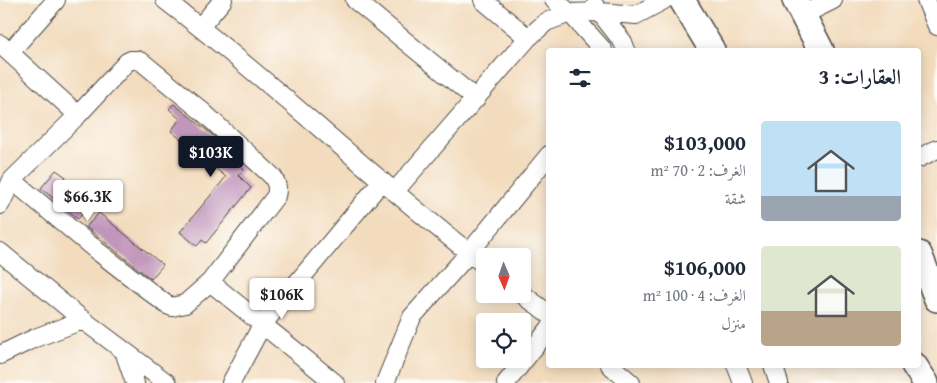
<!DOCTYPE html>
<html lang="ar">
<head>
<meta charset="utf-8">
<style>
	:root { --surface:#fff; --page:#f2f2f3; --text:#1f2937; --muted:#747a83; --accent:#111827 }
	body { margin:0; font-family:"Gentium Book Plus",Amiri,serif; background:var(--page); color:var(--text); direction:rtl; height:100vh; display:flex; flex-direction:column; font-size:19px; white-space:nowrap }
	* { box-sizing:border-box; margin:0 }
	p { font-size:16px; color:var(--muted) }
	.icon { flex:none; width:28px; height:28px; fill:none; stroke:currentColor; stroke-width:2; stroke-linecap:round; stroke-linejoin:round }
	.map { position:relative; flex:1; overflow:hidden; direction:ltr }
	.side { position:absolute; left:546px; top:48px; width:375px; height:320px; display:flex; flex-direction:column; background:var(--surface); border-radius:5px; box-shadow:0 2px 12px #0003; direction:rtl }
	.side>* { flex:none }
	.needle { width:32px; rotate:178deg }
	.fabs { position:absolute; left:476px; top:248px; display:grid; gap:10px }
	.fabs a { display:grid; place-items:center; width:55px; height:55px; border-radius:5px; background:var(--surface); box-shadow:0 2px 12px #0003; font-size:25px }
	.price { position:absolute; translate:-50% -42px; padding:0 11px; border-radius:5px; background:#fff; color:#222; font-size:16px; line-height:32px; filter:drop-shadow(0 1px 2px #0008) }
	.price::after { content:''; position:absolute; left:50%; top:30px; width:15px; height:11px; margin-left:-8px; background:inherit; clip-path:polygon(0 0,100% 0,50% 100%) }
	.price.on { background:var(--accent); color:#fff }
	ul { padding:0; list-style:none }
	li { display:flex; align-items:center; gap:15px; height:125px; padding:0 20px }
	li span { display:grid; place-items:center; flex:none; width:140px; height:100px; border-radius:5px; color:#555 }
	li>.icon { margin-inline-start:auto }
	span .icon { width:60px; height:60px; fill:#fffc; stroke-width:1 }
	li b { font-size:21px }
	h2 { display:flex; justify-content:space-between; align-items:center; height:60px; padding:0 20px; font-size:21px }
	.map>svg:first-child { display:block }
</style>
</head>
<body>
<div class="map">
<svg width="937" height="383" viewBox="0 0 937 383">
	<rect width="100%" height="100%" fill="#fdfcf7"/>
	<filter id="ink" filterUnits="userSpaceOnUse"><feTurbulence type="fractalNoise" baseFrequency=".02" numOctaves="2"/><feDisplacementMap in="SourceGraphic" scale="10" xChannelSelector="R" yChannelSelector="G"/><feConvolveMatrix kernelMatrix="1 2 1 2 8 2 1 2 1" color-interpolation-filters="sRGB"/></filter>
	<filter id="wash" filterUnits="userSpaceOnUse"><feTurbulence type="fractalNoise" baseFrequency=".0096" numOctaves="4" result="noise"/><feDisplacementMap in="SourceGraphic" scale="20" xChannelSelector="R" yChannelSelector="G"/><feGaussianBlur stdDeviation="1.12" result="paint"/><feColorMatrix in="noise" values="0 0 0 0 0 0 0 0 0 0 0 0 0 0 0 0 0 1.4 0 .05"/><feComposite in="paint" operator="in"/></filter>
	<g filter="url(#wash)">
		<rect width="100%" height="100%" fill="#f3dcbe"/>
		<g id="blocks">
			<!-- building -->
			<path fill="#c196bb" d="M 174,104 L 241,158 L 238,163 L 244,169 L 238,175 L 251,188 L 206,243 L 202,240 L 197,246 L 180,232 L 226,177 L 171,131 L 180,119 L 169,109 Z
				M 56,170 L 66,177 L 63,181 L 91,204 L 78,219 L 41,188 Z
				M 99,213 L 163,265 L 151,279 L 86,227 Z"/>
		</g>
	</g>
	<g filter="url(#ink)">
		<use href="#blocks" fill-opacity="0" stroke="#494641" stroke-width="1"/>
		<g fill="none" stroke-linecap="round" stroke-linejoin="round">
			<!-- minor casing -->
			<g stroke="#494641" stroke-width="20">
				<path id="minor" d="M 165,0 C 275,84 375,181 485,265
					M 355,0 L 476,99
					M 483,0 L 528,38
					M 554,0 L 570,13 L 603,50
					M 926,0 L 937,26
					M 595,6 L 623,42 L 626,50
					M 803,15 L 833,0
					M 200,27 L 223,0
					M 0,44 L 78,115
					M 10,52 L 56,0
					M 131,60 L 137,60 L 142,62 L 203,112 L 273,177 C 277,184 278,188 276,196 L 210,282 L 185,304 L 172,307 L 167,305 L 96,250 L 12,180 L 78,115 L 127,62 Z
					M 919,158 L 937,149
					M 395,191 L 528,38 L 546,22 L 570,13 L 600,12 L 636,15 L 664,0
					M 0,205 L 12,180
					M 0,252 L 83,320 L 167,383
					M 210,282 L 335,383
					M 522,294 L 549,314
					M 124,351 L 135,383
					M 0,355 L 35,338 L 83,320
					M 610,365 L 631,383
					M 736,365 L 743,383
					M 773,365 L 779,383
					M 231,383 L 262,325 L 382,181
					M 385,383 L 412,317 L 469,253 L 549,155
					M 506,383 L 549,329"/>
			</g>
			<!-- secondary casing -->
			<g stroke="#494641" stroke-width="28">
				<path id="secondary" d="M 682,0 L 712,50
					M 795,0 L 821,50
					M 919,254 L 937,299
					M 914,365 L 926,383"/>
			</g>
			<!-- minor -->
			<use href="#minor" stroke="#fff" stroke-width="18"/>
			<!-- secondary -->
			<use href="#secondary" stroke="#fff" stroke-width="25"/>
		</g>
	</g>
</svg>
<div class="fabs">
<a><svg class="needle" viewBox="-14 -14 28 28"><path d="M0-13l5 13h-10z" fill="#e53935"/><path d="M0 13l5-13h-10z" fill="#747a83"/></svg></a>
<a><svg class="icon" aria-label="locate" viewBox="0 0 24 24"><circle cx="12" cy="12" r="6"/><path d="M12 2v4M12 18v4M2 12h4M18 12h4"/></svg></a>
</div>
<b class="price on" style="left:211px;top:178px">$103K</b>
<b class="price" style="left:88px;top:222px">$66.3K</b>
<b class="price" style="left:282px;top:320px">$106K</b>
<section class="side">
<h2>العقارات: 3<svg class="icon" aria-label="filters" viewBox="0 0 24 24"><path d="M4 7h16M4 17h16"/><circle cx="9" cy="7" r="2"/><circle cx="15" cy="17" r="2"/></svg></h2>
<ul>
<li><span style="background:linear-gradient(#bfe0f5 75%,#9aa5b1 0)"><svg class="icon" aria-label="home" viewBox="0 0 24 24"><path d="M3 11l9-7 9 7M6 9v11h12V9"/></svg></span><div><b>$103,000</b><p>الغرف: 2 · 70 m²</p><p>شقة</p></div></li>
<li><span style="background:linear-gradient(#dfe7d0 65%,#b9a48a 0)"><svg class="icon" aria-label="home" viewBox="0 0 24 24"><path d="M3 11l9-7 9 7M6 9v11h12V9"/></svg></span><div><b>$106,000</b><p>الغرف: 4 · 100 m²</p><p>منزل</p></div></li>
</ul>
</section>
</div>
</body>
</html>
